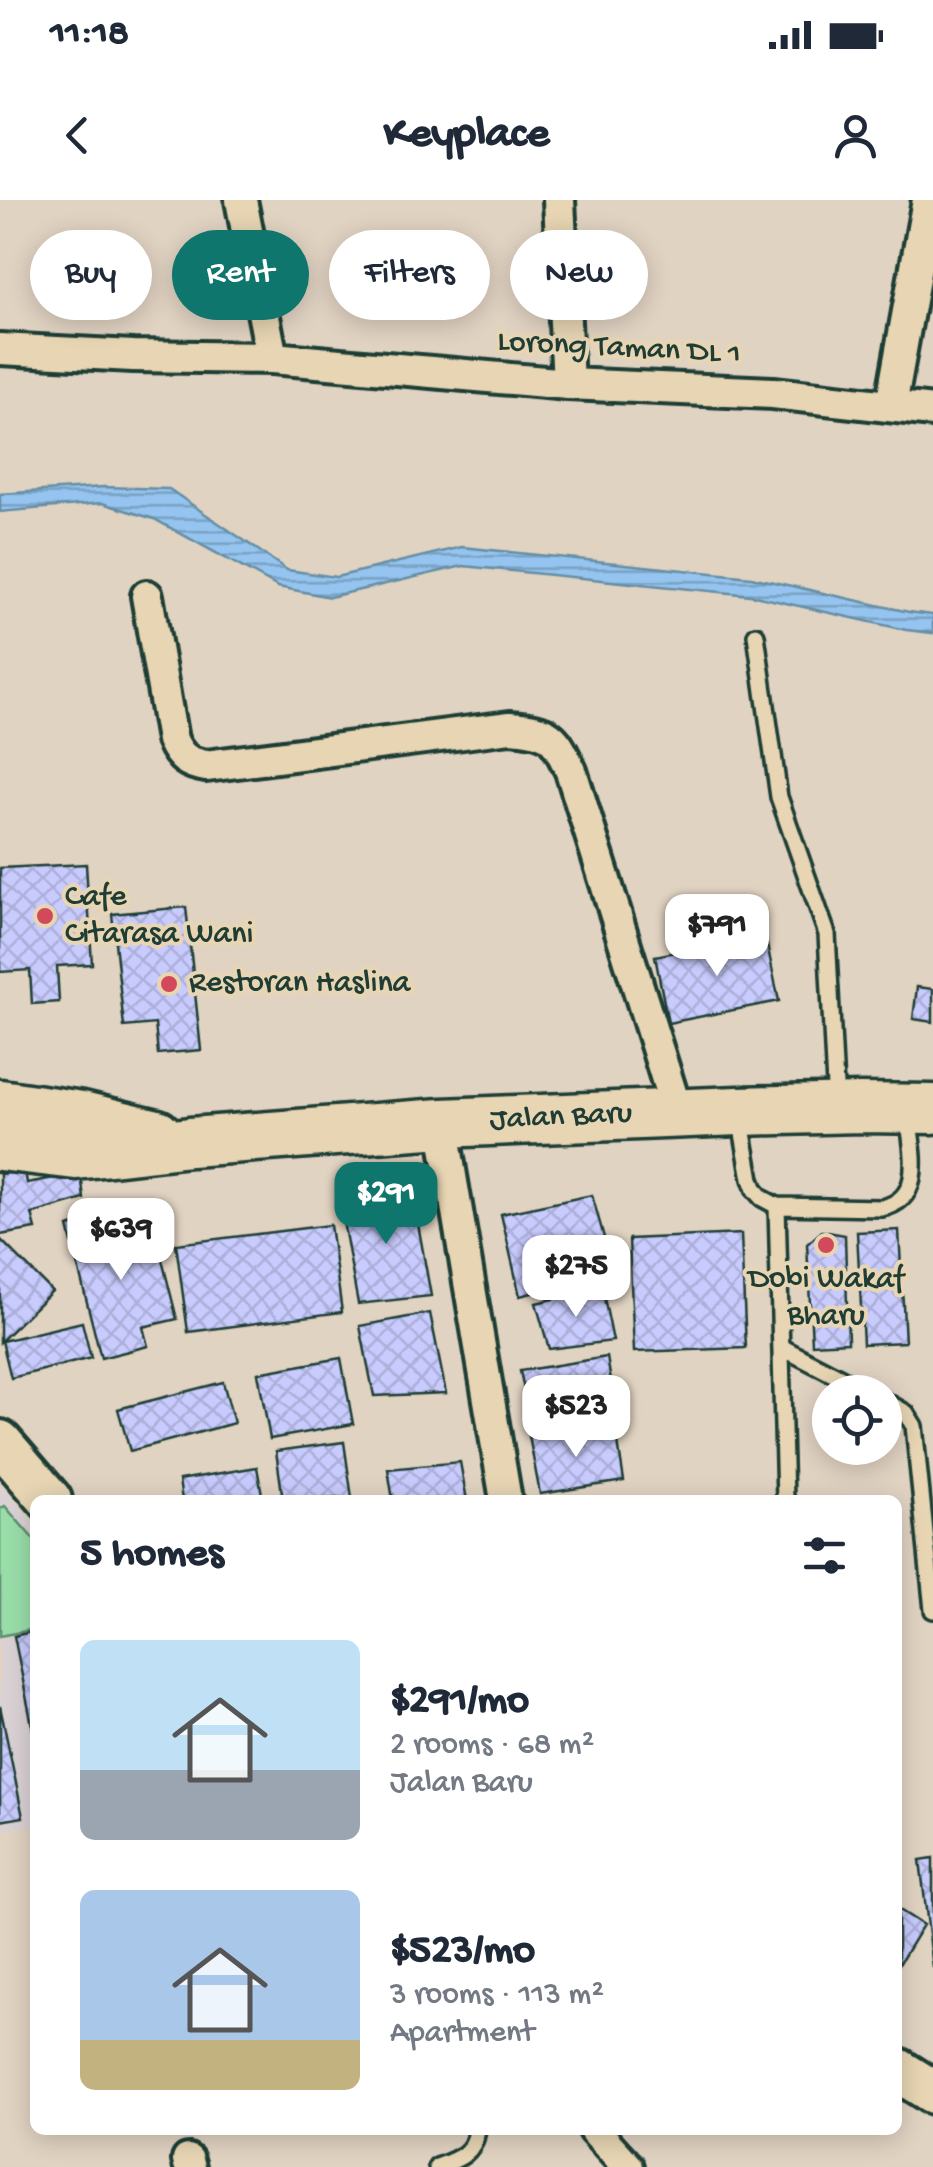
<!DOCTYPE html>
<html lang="en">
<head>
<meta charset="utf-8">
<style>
	:root { --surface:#fff; --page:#f6f6f7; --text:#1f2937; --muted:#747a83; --accent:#0f766e }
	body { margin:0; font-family:"Gochi Hand",sans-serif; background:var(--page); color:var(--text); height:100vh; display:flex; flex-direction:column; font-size:38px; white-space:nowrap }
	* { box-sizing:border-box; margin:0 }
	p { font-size:32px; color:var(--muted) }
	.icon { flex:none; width:55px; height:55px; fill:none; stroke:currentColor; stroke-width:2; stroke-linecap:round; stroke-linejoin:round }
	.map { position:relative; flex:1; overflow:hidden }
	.details { position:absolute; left:30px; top:1295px; width:872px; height:640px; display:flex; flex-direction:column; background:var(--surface); border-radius:15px; box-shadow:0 5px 25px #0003 }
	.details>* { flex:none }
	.banner { position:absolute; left:30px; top:30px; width:875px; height:90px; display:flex; gap:20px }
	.controls { position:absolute; left:812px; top:1175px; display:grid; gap:20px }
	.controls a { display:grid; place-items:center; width:90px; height:90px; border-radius:50%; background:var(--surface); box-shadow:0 5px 25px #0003; font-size:50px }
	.price { position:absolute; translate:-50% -85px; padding:0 22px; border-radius:20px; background:#fff; color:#222; font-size:32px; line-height:65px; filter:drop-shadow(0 2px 5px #0008) }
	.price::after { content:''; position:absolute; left:50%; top:60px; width:30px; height:22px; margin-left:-15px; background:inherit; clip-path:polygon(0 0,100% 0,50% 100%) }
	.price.active { background:var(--accent); color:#fff }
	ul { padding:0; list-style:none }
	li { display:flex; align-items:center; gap:30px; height:250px; padding:0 50px }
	li span { display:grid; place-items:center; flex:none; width:280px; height:200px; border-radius:15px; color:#555 }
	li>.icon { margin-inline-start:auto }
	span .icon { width:120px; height:120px; fill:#fffc; stroke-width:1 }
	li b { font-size:42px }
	h2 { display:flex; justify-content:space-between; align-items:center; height:120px; padding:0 50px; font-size:42px }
	.tag { padding:0 35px; border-radius:45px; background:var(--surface); box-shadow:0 5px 25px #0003; font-size:35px; line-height:90px }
	.tag.active { background:var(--accent); color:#fff }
	.status { display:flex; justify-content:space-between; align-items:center; height:70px; padding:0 50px; background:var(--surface); direction:ltr }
	.status svg { height:28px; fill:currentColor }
	header { display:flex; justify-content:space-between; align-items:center; height:130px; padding:0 50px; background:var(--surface); font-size:45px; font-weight:800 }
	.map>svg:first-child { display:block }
</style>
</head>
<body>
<div class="status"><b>11:18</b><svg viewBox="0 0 49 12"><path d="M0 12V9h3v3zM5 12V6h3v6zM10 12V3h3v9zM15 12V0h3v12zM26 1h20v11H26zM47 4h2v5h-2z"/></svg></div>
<header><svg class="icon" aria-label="back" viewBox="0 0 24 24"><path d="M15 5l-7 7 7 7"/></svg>Keyplace<svg class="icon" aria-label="person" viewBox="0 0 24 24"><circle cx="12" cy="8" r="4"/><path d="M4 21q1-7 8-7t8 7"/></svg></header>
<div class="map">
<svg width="933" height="1967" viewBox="0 0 933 1967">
	<defs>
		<pattern id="water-rules" width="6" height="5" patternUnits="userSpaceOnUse" patternTransform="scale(2.5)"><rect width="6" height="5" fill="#94c4ef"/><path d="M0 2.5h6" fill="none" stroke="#78a0c2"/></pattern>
		<pattern id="building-cross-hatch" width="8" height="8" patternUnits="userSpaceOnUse" patternTransform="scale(2.5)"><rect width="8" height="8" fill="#c8cbfd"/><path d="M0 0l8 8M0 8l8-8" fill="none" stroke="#abafd9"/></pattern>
	</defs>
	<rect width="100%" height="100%" fill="#e1d3c2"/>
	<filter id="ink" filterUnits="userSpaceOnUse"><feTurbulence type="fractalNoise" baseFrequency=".01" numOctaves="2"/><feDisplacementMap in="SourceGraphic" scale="20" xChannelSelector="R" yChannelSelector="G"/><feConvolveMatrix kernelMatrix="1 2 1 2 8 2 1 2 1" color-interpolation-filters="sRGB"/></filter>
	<g filter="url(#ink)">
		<!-- built -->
		<path fill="#dad1d4" d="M 0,1284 L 35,1325 L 35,1624 L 0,1631 Z"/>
		<!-- pitch -->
		<path fill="#99dda9" stroke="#5c8d6e" stroke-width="2.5" d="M 5,1306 L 35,1341 L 35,1429 L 0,1436 L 0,1308 Z"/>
		<!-- water -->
		<path fill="url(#water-rules)" stroke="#658ea4" stroke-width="2.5" d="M 103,287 L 169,289 L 287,370 L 336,377 L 462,347 L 751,377 L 909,412 L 933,415 L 933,433 L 906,430 L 750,395 L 463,366 L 330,397 L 278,387 L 154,319 L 102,303 L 0,312 L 0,294 Z"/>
		<!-- building -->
		<path fill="url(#building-cross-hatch)" stroke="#1f3d34" stroke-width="2.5" d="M 86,664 L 92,764 L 57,766 L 59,802 L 32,804 L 30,770 L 0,772 L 0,668 Z
			M 186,707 L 201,850 L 158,854 L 155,824 L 124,827 L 112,714 Z
			M 765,735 L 779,801 L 668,823 L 655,756 Z
			M 917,787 L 933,789 L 933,822 L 913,819 Z
			M 25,971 L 27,983 L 81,973 L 84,999 L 32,1014 L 36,1029 L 0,1035 L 0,974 Z
			M 411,985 L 431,1096 L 358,1104 L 340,1005 Z
			M 592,995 L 614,1073 L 520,1096 L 501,1014 Z
			M 120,1014 L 125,1035 L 154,1028 L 177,1119 L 143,1127 L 148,1146 L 101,1158 L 68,1027 Z
			M 330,1025 L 342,1112 L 188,1132 L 176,1044 Z
			M 899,1030 L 905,1142 L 863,1144 L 857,1032 Z
			M 822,1031 L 845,1035 L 848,1142 L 812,1144 L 807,1044 Z
			M 741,1034 L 746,1148 L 634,1152 L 629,1039 Z
			M 0,1039 L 52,1091 L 0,1142 Z
			M 602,1088 L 613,1141 L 549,1149 L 536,1103 Z
			M 430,1113 L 446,1193 L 374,1196 L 360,1126 Z
			M 82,1122 L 91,1158 L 11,1178 L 2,1141 Z
			M 607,1157 L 616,1212 L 531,1221 L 520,1171 Z
			M 341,1158 L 353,1224 L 270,1239 L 258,1173 Z
			M 223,1182 L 234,1223 L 130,1251 L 118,1209 Z
			M 616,1229 L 624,1281 L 540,1294 L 529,1236 Z
			M 344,1242 L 352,1298 L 283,1300 L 276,1251 Z
			M 460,1262 L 467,1300 L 393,1300 L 388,1269 Z
			M 257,1267 L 263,1300 L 182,1300 L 179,1280 Z
			M 35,1431 L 35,1540 L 14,1436 Z
			M 0,1506 L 23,1617 L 0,1621 Z
			M 933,1658 L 933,1768 L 920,1660 Z
			M 898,1709 L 923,1725 L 898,1766 Z"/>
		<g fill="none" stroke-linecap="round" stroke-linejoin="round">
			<!-- lane casing -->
			<g stroke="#1f3d34" stroke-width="22">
				<path id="lane" d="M 756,435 L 779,597 L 827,734 L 836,906
					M 740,916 L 751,979 L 755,990 L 762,998 L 777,1006 L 882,1008 C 927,998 911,948 908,912
					M 777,1006 L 785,1300
					M 781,1147 L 868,1192
					M 885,1201 L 906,1213 L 914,1226 L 933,1410
					M 437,1967 C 458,1959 474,1954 477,1930"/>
			</g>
			<!-- street casing -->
			<g stroke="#1f3d34" stroke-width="38">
				<path id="street" d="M 241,0 L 272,158
					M 559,0 L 568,184
					M 0,149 L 133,156 L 272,158 L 568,184 L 773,193 L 933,211
					M 891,206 L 928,0
					M 147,396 L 172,540 C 180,558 188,563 206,566 L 510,527 C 551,530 554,535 571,571 L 677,912
					M 442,923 L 506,1300
					M 594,1930 L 628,1967
					M 188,1960 L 190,1967"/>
			</g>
			<!-- secondary casing -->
			<g stroke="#1f3d34" stroke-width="50">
				<path id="secondary" d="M 0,1242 L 50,1300
					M 898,1870 L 933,1892"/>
			</g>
			<!-- primary casing -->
			<g stroke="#1f3d34" stroke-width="55">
				<path id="primary" d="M 0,904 L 82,916 L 157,934
					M 0,946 L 76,955 L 190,942 L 442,923 L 739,911 L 861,908 L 933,909"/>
			</g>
			<!-- lane -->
			<use href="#lane" stroke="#e7d5b3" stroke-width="15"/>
			<!-- street -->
			<use href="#street" stroke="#e7d5b3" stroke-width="30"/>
			<!-- secondary -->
			<use href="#secondary" stroke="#e7d5b3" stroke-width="42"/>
			<!-- primary -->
			<use href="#primary" stroke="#e7d5b3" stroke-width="48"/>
		</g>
	</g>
	<!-- markers -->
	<g fill="#d1495b" stroke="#e7d5b3" stroke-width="4">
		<circle cx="45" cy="716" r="10"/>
		<circle cx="169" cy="784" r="10"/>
		<circle cx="826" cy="1045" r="10"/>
	</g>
	<g text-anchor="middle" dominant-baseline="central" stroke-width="8" stroke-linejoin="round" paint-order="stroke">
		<!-- street labels -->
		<g font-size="32" fill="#1f3d34" stroke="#e7d5b3">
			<text transform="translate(619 149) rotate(3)">Lorong Taman DL 1</text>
			<text transform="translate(561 918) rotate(-3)">Jalan Baru</text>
		</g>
		<!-- poi labels -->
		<g font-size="32" fill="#1f3d34" stroke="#e7d5b3" text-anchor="start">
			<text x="65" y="698">Cafe<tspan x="65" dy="37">Citarasa Wani</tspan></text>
			<text x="189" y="784">Restoran Haslina</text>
			<text x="826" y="1080" text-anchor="middle">Dobi Wakaf<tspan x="826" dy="37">Bharu</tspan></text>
		</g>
	</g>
</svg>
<div class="controls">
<a><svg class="icon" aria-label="locate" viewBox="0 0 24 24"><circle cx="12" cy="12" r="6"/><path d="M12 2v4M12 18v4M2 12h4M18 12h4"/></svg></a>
</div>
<b class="price" style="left:717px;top:779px">$791</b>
<b class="price active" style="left:386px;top:1047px">$291</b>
<b class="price" style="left:121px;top:1083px">$639</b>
<b class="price" style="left:576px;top:1120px">$275</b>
<b class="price" style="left:576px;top:1260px">$523</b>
<div class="banner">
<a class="tag">Buy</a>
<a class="tag active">Rent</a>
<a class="tag">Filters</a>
<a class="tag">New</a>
</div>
<section class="details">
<h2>5 homes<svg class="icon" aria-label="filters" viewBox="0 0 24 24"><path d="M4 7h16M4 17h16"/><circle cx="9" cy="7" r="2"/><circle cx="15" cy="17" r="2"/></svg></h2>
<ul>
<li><span style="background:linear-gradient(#bfe0f5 65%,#9aa5b1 0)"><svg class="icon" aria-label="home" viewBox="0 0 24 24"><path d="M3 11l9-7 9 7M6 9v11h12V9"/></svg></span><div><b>$291/mo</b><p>2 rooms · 68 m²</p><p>Jalan Baru</p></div></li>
<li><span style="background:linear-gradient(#a9c7e8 75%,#c2b280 0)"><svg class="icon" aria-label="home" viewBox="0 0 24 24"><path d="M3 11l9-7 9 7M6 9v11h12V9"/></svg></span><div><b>$523/mo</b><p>3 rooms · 113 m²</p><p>Apartment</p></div></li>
</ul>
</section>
</div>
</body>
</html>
